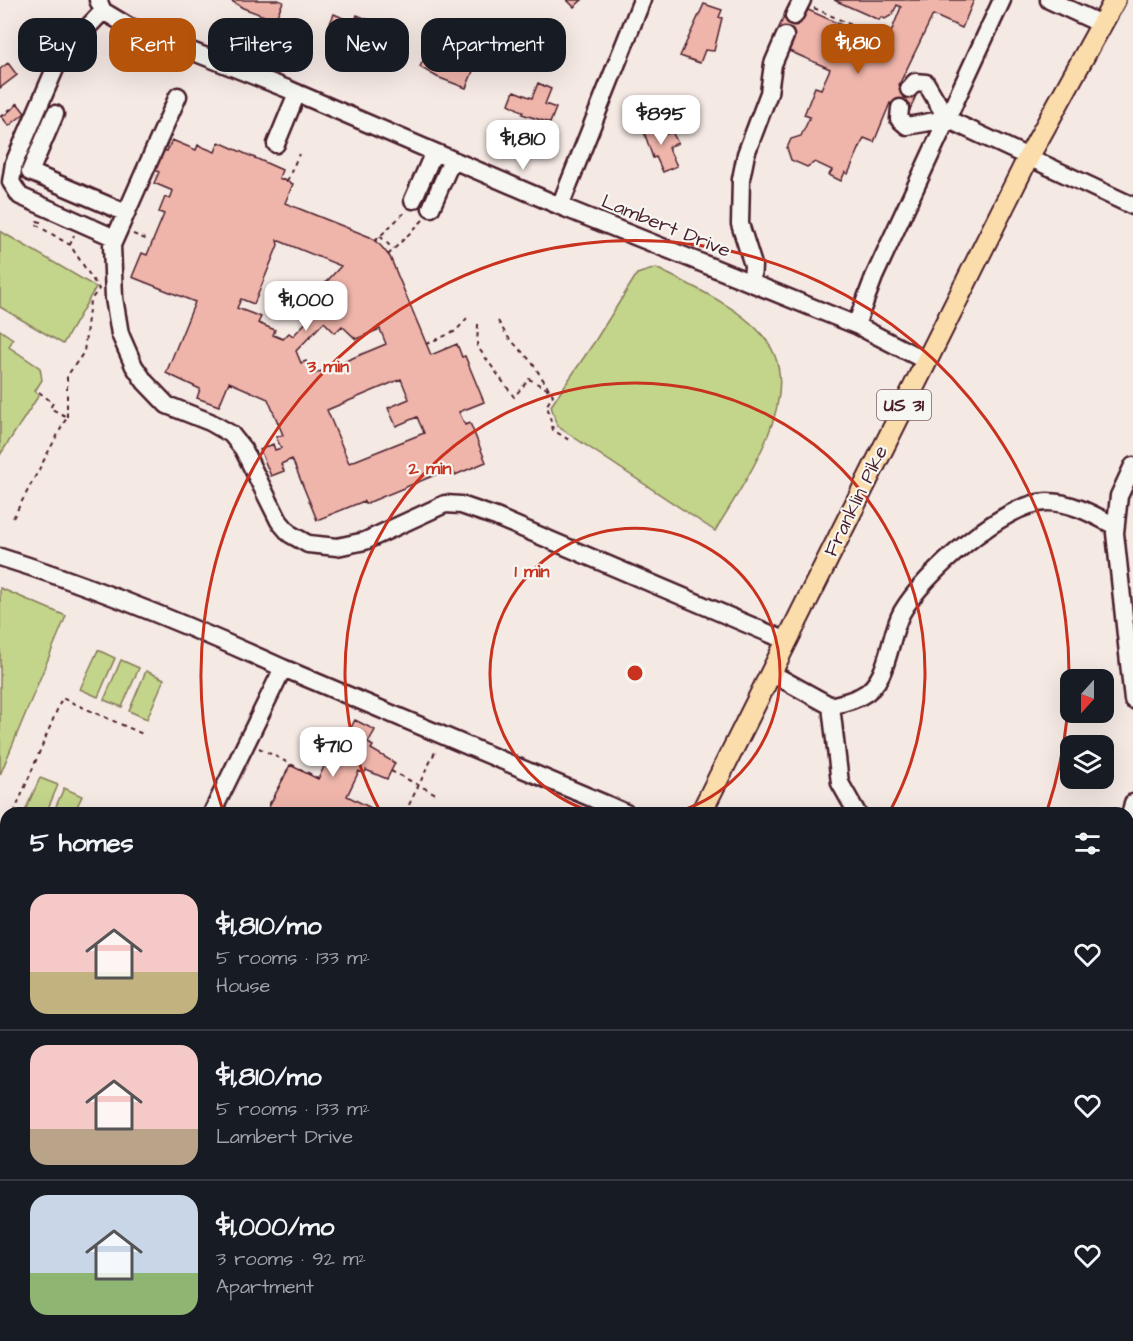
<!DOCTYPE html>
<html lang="en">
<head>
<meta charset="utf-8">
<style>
	:root { --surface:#171b24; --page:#242831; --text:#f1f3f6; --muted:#9ea1a6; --line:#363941; --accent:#b45309 }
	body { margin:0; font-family:"Architects Daughter",sans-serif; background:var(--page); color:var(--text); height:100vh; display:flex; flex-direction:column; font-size:22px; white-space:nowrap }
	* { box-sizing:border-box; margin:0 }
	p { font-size:20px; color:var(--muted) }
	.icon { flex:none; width:33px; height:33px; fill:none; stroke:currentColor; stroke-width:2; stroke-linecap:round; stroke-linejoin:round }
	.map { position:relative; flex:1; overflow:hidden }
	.side { position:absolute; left:0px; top:807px; width:1134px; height:534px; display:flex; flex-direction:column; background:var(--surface); border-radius:18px 18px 0 0; box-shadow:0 6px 24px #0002 }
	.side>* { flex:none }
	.banner { position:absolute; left:18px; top:18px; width:600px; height:54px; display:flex; gap:12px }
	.needle { width:39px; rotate:201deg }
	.fabs { position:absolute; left:1060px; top:669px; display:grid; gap:12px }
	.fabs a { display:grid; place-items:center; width:54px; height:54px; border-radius:12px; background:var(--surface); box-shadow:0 6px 24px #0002; font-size:30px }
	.price { position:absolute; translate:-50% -51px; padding:0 14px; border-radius:12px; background:#fff; color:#222; font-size:20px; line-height:39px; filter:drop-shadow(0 2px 3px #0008) }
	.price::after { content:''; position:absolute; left:50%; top:36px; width:18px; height:14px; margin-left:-9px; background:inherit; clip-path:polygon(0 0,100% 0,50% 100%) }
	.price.on { background:var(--accent); color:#fff }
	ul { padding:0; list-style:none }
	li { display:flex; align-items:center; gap:18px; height:150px; padding:0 30px }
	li+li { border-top:2px solid var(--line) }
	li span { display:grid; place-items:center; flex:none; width:168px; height:120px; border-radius:18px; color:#555 }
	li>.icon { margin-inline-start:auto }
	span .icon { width:72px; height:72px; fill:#fffc; stroke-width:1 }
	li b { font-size:26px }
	h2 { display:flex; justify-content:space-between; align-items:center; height:72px; padding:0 30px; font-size:26px }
	.pill { padding:0 21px; border-radius:18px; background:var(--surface); box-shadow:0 6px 24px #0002; font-size:21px; line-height:54px }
	.pill.on { background:var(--accent); color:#fff }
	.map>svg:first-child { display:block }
</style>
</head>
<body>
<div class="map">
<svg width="1133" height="1341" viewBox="0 0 1133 1341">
	<rect width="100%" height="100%" fill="#f5e9e4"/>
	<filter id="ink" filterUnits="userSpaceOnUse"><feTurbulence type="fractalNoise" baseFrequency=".0167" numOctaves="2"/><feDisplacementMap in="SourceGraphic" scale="12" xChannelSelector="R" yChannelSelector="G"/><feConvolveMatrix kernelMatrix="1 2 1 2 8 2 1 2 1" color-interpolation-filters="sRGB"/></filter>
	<g filter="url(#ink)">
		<!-- green -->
		<path fill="#c3d58a" stroke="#867a5a" stroke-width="1.5" d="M 0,231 L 96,287 L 63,344 L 0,307 Z
			M 656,268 C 692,286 760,315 775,356 C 796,410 742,486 715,531 L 557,426 L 551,406 L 595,341 L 637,274 Z
			M 0,330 L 13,339 L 9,347 L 40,368 L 42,380 L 35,391 L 39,395 L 0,455 Z
			M 0,588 L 66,616 L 0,775 Z
			M 98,650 L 115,658 L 98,697 L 80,689 Z
			M 121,660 L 139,668 L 122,707 L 104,700 Z
			M 146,671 L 164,679 L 147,719 L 129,711 Z
			M 40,778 L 58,785 L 46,813 L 24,813 Z
			M 64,788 L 82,796 L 74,813 L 53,813 Z
			M 0,856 L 6,858 L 6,954 L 0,952 Z
			M 6,1031 L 6,1088 L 0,1101 L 0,1032 Z"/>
		<!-- building -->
		<path fill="#efb5ab" stroke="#4a1f2b" stroke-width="1.5" fill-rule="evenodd" d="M 230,0 L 278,0 L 283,2 L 275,20 L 243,8 Z
			M 567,0 L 582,0 L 574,7 Z
			M 834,0 L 974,0 L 962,28 L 933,15 L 899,85 L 917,93 L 909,112 L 890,103 L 874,142 L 864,138 L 848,174 L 845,172 L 841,181 L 829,175 L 832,170 L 815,162 L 807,167 L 791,160 L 787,148 L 791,139 L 801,136 L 810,117 L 804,115 L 813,92 L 815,87 L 821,89 L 830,69 L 787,50 L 792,39 L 777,32 L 786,12 L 802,19 L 806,9 L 886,45 L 901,7 L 897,5 L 892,15 L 885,19 L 881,17 L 879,20 Z
			M 704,4 L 722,10 L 719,17 L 722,18 L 714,51 L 705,50 L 700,63 L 680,56 Z
			M 334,14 L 354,23 L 357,15 L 369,20 L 366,27 L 382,34 L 376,49 L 328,28 Z
			M 426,54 L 462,69 L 468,54 L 478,59 L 466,88 L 437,77 L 420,67 Z
			M 8,63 L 17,75 L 0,88 L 0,69 Z
			M 538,83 L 551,89 L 545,104 L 556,108 L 550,123 L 522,114 L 523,112 L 509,104 L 514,91 L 532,98 Z
			M 18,104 L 25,113 L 9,126 L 2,117 Z
			M 657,122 L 663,135 L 672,132 L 678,143 L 668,147 L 677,166 L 663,172 L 656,157 L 653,158 L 643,129 Z
			M 172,140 L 196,150 L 198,145 L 215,152 L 219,142 L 282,170 L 279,178 L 293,184 L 285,203 L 370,237 L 381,246 L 390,257 L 431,355 L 457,344 L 462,357 L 465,356 L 484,402 L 459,412 L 465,425 L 470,423 L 486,462 L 455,475 L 452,468 L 365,504 L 364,501 L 317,520 L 292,459 L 281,464 L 284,471 L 271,476 L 260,450 L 273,444 L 275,450 L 281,448 L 276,437 L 283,435 L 268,399 L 229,382 L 219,406 L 197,398 L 200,389 L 166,373 L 195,302 L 132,277 L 142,253 L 147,255 L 164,214 L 159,212 L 165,197 L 170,199 L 173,191 L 154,183 L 159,172 L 155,170 L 164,150 L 167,151 ZM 277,240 L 341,266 L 302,308 L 311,317 L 293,336 L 289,333 L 283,339 L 273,335 L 275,330 L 258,323 L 261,317 L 237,308 L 241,299 L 254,304 L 278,245 ZM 324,322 L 335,333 L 342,326 L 356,339 L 380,329 L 386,344 L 312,375 L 306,361 L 301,363 L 296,351 ZM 401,379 L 409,399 L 388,408 L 396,426 L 417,417 L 424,433 L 349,463 L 327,410 Z
			M 355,720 L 375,730 L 368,743 L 373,746 L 371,749 L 395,763 L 387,779 L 366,770 L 364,774 L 359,771 L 347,796 L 381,813 L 266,813 L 290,765 L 318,779 L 342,730 L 348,733 Z
			M 1133,1097 L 1133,1139 L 1128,1145 L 1128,1108 Z
			M 6,1301 L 6,1319 L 0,1316 Z
			M 1128,1322 L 1133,1323 L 1133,1336 L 1129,1341 L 1119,1335 L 1128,1335 Z
			M 15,1335 L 70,1335 L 67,1341 L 12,1341 Z
			M 596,1335 L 631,1335 L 629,1339 L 621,1335 L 618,1341 L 599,1341 L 594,1339 Z"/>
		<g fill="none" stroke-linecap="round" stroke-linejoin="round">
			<!-- minor casing -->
			<g stroke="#4a1f2b" stroke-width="21">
				<path id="minor" d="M 98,0 L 103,11 L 128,26 L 290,90 L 560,206 L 856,325 L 926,361
					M 1049,0 L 1101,24
					M 103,11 L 68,48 L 58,62 L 14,163 L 11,182 L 20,196 L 115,238
					M 794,16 L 802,0
					M 178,96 L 112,245 L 114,298 L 120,334 L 134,366 L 145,382 L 167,405 L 210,422 L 231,434 L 243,449 L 279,521 L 290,534 L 308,544 L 337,547 L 365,541 L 445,504 L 461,505 L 496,517 L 787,641
					M 900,108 L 899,119 L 907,126 L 947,119 L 926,83 L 915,82 L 909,89
					M 55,114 L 30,172 L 126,213
					M 947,119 L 1133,206
					M 276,144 L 297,93
					M 413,200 L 434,152
					M 560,206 L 642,0
					M 431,208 L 452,160
					M 752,283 L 753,265 L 740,224 L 741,179 L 746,154 L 769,93 L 773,64 L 785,36
					M 856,325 L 874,277 L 1002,0
					M 1133,466 L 1119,496 L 1115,533 L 1133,700
					M 0,557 C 97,587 190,626 283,668
					M 771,673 L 831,706
					M 212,813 L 283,668 L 608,805
					M 604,813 L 608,805 L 626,813
					M 857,813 L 840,783 L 831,706 C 841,703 852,701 861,696 C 890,682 888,637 902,612 C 923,575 1005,502 1047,502 C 1072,502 1094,515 1115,526
					M 1128,825 L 1133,803
					M 1128,856 L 1133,858
					M 0,999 L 6,1000
					M 0,1195 L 6,1182
					M 1128,1201 L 1133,1204
					M 99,1341 L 102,1335
					M 150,1341 L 153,1335"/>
			</g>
			<!-- major casing -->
			<g stroke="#4a1f2b" stroke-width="24">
				<path id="major" d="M 701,813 L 1028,158 L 1115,0
					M 437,1341 L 440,1335"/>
			</g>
			<!-- path -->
			<path stroke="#4a1f2b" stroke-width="2" stroke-dasharray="4.5 4.5" stroke-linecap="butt" d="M 814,8 L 885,40
				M 0,117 L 21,101
				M 287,181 L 299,154
				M 41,222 L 37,221 L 35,224 L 70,245
				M 133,234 L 148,240
				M 380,236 L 393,249
				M 375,241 L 405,212
				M 388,255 L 424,219
				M 498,321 L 507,336 L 531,361 L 553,395 L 547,405 L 553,430 L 569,440
				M 478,324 L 477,346 L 514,397 L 529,379 L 549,390
				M 426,344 L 456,331 L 467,318
				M 67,417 L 67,376 L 84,352 L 90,301 L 99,289 L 70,245 L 74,235
				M 13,518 L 67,417 L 50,408 L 53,403 L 39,392
				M 259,748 L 318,778
				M 391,771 L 436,794
				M 14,813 L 62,698 L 145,735
				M 265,813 L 290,765
				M 405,813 L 435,752
				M 0,826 L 6,829
				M 0,968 L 6,970
				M 0,1319 L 6,1322"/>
			<!-- minor -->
			<use href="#minor" stroke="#f6f6f2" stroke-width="16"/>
			<!-- major -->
			<use href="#major" stroke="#fbddab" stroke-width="20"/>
		</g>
	</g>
	<!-- distance rings -->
	<g fill="none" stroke="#c8321e" stroke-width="3">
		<path d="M596 813A145 145 0 1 1 674 813"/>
		<path d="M380 811A290 290 0 1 1 890 811"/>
		<path d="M223 811A434 434 0 1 1 1047 811"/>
	</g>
	<g text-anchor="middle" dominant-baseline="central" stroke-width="4.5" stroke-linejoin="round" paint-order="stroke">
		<!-- shield labels -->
		<rect fill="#f6f6f2" stroke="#7e6067" stroke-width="1.5" x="877" y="390" width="54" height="30" rx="4.5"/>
		<g font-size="18" font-weight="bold" fill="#4a1f2b">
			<text x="904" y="405">US 31</text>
		</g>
		<!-- street labels -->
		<g font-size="20" fill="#4a1f2b" stroke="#f6f6f2">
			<text transform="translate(666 226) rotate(22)">Lambert Drive</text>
			<text transform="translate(856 501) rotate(-64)">Franklin Pike</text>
		</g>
	</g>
	<circle cx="635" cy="673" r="9" fill="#c8321e" stroke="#f6f6f2" stroke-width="3"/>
	<g font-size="18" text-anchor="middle" font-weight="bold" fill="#c8321e" stroke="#f6f6f2" stroke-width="4.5" stroke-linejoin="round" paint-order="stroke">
		<text x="328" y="372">3 min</text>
		<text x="430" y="474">2 min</text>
		<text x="532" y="577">1 min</text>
	</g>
</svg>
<div class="fabs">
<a><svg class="needle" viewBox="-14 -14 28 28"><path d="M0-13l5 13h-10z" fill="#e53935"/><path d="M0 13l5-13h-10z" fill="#9ea1a6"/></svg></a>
<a><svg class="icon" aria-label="layers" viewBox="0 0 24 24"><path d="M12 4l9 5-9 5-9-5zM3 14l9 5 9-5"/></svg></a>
</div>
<b class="price on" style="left:858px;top:75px">$1,810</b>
<b class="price" style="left:661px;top:146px">$895</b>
<b class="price" style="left:523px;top:171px">$1,810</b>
<b class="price" style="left:306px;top:332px">$1,000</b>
<b class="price" style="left:333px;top:778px">$710</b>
<div class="banner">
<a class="pill">Buy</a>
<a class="pill on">Rent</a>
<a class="pill">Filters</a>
<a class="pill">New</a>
<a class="pill">Apartment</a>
</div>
<section class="side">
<h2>5 homes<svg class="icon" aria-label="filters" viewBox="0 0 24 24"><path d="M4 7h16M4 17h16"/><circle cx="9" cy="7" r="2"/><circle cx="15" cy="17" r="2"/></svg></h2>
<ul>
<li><span style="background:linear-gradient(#f6c9c9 65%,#c2b280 0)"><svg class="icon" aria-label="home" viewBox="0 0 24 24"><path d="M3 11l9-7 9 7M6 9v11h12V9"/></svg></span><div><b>$1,810/mo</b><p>5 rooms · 133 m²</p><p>House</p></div><svg class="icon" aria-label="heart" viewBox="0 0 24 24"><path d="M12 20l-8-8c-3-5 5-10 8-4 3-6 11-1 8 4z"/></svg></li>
<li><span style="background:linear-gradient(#f6c9c9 70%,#b9a48a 0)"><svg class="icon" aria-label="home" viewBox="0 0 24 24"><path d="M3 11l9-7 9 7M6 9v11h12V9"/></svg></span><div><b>$1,810/mo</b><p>5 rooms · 133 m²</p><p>Lambert Drive</p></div><svg class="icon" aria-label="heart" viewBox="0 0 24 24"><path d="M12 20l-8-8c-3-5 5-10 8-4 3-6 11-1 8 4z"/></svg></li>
<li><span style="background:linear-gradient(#c9d6e8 65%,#8fb573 0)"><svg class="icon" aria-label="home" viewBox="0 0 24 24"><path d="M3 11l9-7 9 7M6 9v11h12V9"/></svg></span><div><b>$1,000/mo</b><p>3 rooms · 92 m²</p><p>Apartment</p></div><svg class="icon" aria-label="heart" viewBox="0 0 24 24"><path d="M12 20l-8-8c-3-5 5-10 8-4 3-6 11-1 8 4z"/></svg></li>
</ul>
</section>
</div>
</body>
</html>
